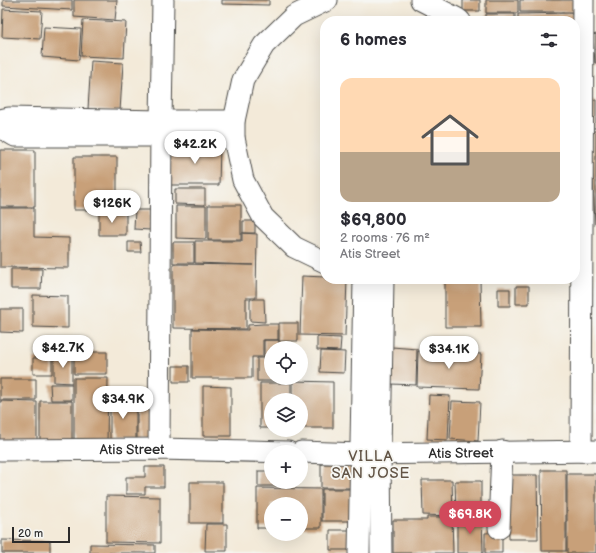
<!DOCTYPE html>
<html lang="en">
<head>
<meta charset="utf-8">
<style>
	:root { --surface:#fff; --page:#f7f7f7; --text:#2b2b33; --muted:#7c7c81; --line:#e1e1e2; --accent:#d1495b }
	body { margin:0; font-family:"Balsamiq Sans",sans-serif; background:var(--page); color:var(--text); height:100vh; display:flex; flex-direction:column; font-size:15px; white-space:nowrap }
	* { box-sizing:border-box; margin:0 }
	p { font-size:13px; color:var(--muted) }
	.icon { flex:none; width:22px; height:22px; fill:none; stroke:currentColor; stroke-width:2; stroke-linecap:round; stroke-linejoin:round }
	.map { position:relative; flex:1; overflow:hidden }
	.details { position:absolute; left:320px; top:16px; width:260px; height:268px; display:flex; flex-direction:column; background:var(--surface); border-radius:16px; box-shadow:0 4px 16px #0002 }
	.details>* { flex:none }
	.tools { position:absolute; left:264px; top:341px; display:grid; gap:8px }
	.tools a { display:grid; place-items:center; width:44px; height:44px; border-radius:50%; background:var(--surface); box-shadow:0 4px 16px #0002; font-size:20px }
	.scale { position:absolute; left:12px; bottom:10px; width:58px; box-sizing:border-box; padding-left:4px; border:2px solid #2b2b2b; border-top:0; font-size:11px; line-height:14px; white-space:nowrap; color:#2b2b2b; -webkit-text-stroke:3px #f6f6f2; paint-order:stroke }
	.price { position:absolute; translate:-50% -34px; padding:0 9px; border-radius:14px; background:#fff; color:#222; font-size:13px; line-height:26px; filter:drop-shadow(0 1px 2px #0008) }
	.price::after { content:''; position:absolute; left:50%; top:24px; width:12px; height:9px; margin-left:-6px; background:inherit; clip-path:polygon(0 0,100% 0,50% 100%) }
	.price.on { background:var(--accent); color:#fff }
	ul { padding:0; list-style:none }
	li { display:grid; align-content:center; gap:8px; height:212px; padding:0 20px }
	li+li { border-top:1px solid var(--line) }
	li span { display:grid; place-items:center; height:124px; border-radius:12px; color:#555 }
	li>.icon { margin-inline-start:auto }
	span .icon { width:72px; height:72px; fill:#fffc; stroke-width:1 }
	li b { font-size:17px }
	h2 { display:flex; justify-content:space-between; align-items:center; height:48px; padding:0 20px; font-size:17px }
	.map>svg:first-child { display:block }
</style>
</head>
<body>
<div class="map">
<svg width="596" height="553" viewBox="0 0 596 553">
	<rect width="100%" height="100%" fill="#f6f6f2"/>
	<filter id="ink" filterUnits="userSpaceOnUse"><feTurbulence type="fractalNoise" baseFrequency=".025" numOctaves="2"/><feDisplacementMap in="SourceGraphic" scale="8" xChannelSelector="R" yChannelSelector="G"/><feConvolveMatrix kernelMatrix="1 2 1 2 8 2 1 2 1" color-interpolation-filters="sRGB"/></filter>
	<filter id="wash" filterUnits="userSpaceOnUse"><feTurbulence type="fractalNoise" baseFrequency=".012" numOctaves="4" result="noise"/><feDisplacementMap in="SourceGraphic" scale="16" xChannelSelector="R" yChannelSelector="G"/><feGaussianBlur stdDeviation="0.9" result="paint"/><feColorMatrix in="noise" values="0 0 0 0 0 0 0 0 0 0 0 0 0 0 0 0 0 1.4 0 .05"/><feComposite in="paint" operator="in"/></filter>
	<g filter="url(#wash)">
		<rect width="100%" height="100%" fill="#f3ead9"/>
		<g id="blocks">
			<!-- building -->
			<path fill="#c8a079" d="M 3,0 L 72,0 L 72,10 L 3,6 Z
				M 74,0 L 117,0 L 115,20 L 74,17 Z
				M 222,0 L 269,0 L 269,5 L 222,4 Z
				M 463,0 L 480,0 L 480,11 L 463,11 Z
				M 486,0 L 518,0 L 518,13 L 486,13 Z
				M 520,0 L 573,0 L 574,12 L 520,12 Z
				M 3,9 L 42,11 L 40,39 L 2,37 Z
				M 573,13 L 573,21 L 518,21 L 518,14 Z
				M 486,14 L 515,14 L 515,21 L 486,21 Z
				M 83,20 L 126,22 L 124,58 L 81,56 Z
				M 44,27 L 81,29 L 79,60 L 42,57 Z
				M 596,34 L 596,63 L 595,63 L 593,35 Z
				M 91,61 L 123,63 L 120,111 L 88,109 Z
				M 589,100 L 596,100 L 596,128 L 590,128 Z
				M 591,131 L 596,131 L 596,224 L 595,224 Z
				M 170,145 L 220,146 L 219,185 L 170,185 Z
				M 0,150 L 35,150 L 35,207 L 0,207 Z
				M 74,157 L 117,157 L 117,210 L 74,210 Z
				M 175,189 L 205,189 L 205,205 L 175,204 Z
				M 208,205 L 241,205 L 241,240 L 208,240 Z
				M 176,206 L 206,206 L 206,239 L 176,238 Z
				M 0,208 L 34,208 L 34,237 L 69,238 L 69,268 L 0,267 Z
				M 135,210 L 150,210 L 150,230 L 134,229 Z
				M 99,212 L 126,213 L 126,235 L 99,235 Z
				M 243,221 L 255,221 L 255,233 L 243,233 Z
				M 242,233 L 257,234 L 256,298 L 246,298 L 246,329 L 173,328 L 173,264 L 253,265 L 195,263 L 195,241 L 242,241 Z
				M 128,242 L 140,242 L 141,252 L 128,252 Z
				M 173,242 L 194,242 L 194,263 L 173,263 Z
				M 11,269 L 42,269 L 41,289 L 11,289 Z
				M 302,276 L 325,277 L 325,279 L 347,279 L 345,336 L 300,335 Z
				M 445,279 L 480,279 L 481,327 L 445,327 Z
				M 516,286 L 529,286 L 529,304 L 516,304 Z
				M 498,289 L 510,289 L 510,306 L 498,306 Z
				M 33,295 L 68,296 L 68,328 L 33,327 Z
				M 250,299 L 264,299 L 265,322 L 250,321 Z
				M 0,309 L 23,309 L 23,333 L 0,332 Z
				M 279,323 L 298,323 L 298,341 L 279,341 Z
				M 263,324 L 278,324 L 278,340 L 263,340 L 263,357 L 252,357 L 252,378 L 192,378 L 192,329 L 248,330 L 248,325 Z
				M 317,337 L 341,338 L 340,351 L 317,350 Z
				M 264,340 L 279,340 L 278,348 L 271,348 L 271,357 L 264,357 Z
				M 392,347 L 417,349 L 416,385 L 391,384 Z
				M 321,351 L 345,352 L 344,373 L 320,372 Z
				M 418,351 L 481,354 L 479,389 L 417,387 Z
				M 74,352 L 107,352 L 107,374 L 74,374 Z
				M 54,355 L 72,355 L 72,383 L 54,382 Z
				M 33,358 L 52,358 L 52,374 L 33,374 Z
				M 257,358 L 271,358 L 271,378 L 284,378 L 284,381 L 257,381 Z
				M 173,366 L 189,366 L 189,382 L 173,382 Z
				M 74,378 L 108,378 L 107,444 L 74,443 Z
				M 0,379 L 36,379 L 36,400 L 0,400 Z
				M 293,381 L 333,382 L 333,428 L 301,428 L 301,400 L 293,400 Z
				M 260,383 L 291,383 L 291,400 L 271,400 L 271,428 L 260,428 Z
				M 50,384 L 72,384 L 72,400 L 51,400 Z
				M 203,386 L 231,387 L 231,436 L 203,436 Z
				M 429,395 L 450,396 L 448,440 L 427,439 Z
				M 110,400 L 136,400 L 136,441 L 110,440 Z
				M 0,401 L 37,402 L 37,444 L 0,444 Z
				M 40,401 L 72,401 L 72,441 L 40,441 Z
				M 452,401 L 480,402 L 478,441 L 450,439 Z
				M 137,404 L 153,405 L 153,439 L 137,439 Z
				M 321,464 L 352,464 L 352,488 L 321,488 Z
				M 145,467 L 164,467 L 164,487 L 145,487 L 145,494 L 126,494 L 126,477 L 145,477 Z
				M 541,470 L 566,470 L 566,551 L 542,551 Z
				M 258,471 L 271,471 L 271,482 L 281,482 L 281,486 L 258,486 Z
				M 567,474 L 596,474 L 596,553 L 567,553 Z
				M 508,475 L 537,475 L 538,539 L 509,539 Z
				M 422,480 L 452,480 L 453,516 L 423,515 Z
				M 455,481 L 481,481 L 481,515 L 456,515 Z
				M 190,482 L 223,482 L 223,523 L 190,523 Z
				M 257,488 L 321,489 L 321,528 L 301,528 L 301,504 L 271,504 L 271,528 L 257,528 Z
				M 322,489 L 353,489 L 353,521 L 322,521 Z
				M 106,496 L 160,497 L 160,543 L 106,542 Z
				M 427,517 L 452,517 L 453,553 L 393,553 L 393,520 L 427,520 Z
				M 457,517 L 482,517 L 483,553 L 457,553 Z
				M 206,524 L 227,524 L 227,551 L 205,551 Z
				M 330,530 L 350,530 L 350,550 L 330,550 Z
				M 502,532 L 502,553 L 485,553 L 485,533 Z
				M 2,540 L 50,541 L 50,553 L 2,553 Z
				M 90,544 L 155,545 L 155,553 L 90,553 Z"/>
		</g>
	</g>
	<g filter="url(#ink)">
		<use href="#blocks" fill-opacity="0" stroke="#494845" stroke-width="1"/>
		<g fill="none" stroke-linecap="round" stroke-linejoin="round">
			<!-- minor casing -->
			<g stroke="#494845" stroke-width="23">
				<g id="minor">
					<path d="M 421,0 L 456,18 L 460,21"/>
					<path d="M 0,120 L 9,118 L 161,121 L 234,121"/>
					<path d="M 0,127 L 15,136 L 161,136 L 234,138"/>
					<path d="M 325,262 L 294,247 L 263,217 L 243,180 L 234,138 L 234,121 L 243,80 L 264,45 L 294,16 L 327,0"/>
					<path d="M 159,449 L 161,121 L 163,0"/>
					<path id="s1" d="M 0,450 L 159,449 L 288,452"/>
					<path d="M 581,451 L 583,0"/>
					<path id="s2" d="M 301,452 L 361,454 L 596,451"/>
					<path d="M 499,528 L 502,451"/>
					<path d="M 359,553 L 364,279"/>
					<path d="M 381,553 L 380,453 L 383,279"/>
				</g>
			</g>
			<!-- minor -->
			<use href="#minor" stroke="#fff" stroke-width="21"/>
		</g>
	</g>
	<g text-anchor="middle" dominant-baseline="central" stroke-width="3.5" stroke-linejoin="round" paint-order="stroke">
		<!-- street labels -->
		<g font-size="14" fill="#2b2b2b" stroke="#f6f6f2">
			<text stroke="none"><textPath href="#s1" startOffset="132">Atis Street</textPath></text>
			<text stroke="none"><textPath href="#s2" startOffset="160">Atis Street</textPath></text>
		</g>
		<!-- neighbourhood labels -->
		<g font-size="15" letter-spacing="1" fill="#625446" stroke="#f6f6f2">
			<text x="371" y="456">VILLA<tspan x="371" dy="17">SAN JOSE</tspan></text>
		</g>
	</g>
</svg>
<div class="tools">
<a><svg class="icon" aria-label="locate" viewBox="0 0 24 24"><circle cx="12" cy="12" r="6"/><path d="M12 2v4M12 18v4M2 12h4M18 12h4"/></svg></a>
<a><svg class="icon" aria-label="layers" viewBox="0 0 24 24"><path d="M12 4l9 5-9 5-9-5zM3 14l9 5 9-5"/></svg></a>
<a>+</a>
<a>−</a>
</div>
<div class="scale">20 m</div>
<b class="price" style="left:195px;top:165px">$42.2K</b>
<b class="price" style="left:112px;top:224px">$126K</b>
<b class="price" style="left:63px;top:369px">$42.7K</b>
<b class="price" style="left:449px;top:370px">$34.1K</b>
<b class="price" style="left:123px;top:420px">$34.9K</b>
<b class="price on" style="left:470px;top:535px">$69.8K</b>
<section class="details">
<h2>6 homes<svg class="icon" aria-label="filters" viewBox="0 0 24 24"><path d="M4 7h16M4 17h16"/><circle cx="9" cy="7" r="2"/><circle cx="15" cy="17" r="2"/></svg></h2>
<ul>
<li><span style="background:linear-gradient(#ffd9b3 60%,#b9a48a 0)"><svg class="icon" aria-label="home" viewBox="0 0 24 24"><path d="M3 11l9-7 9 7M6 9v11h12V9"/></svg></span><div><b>$69,800</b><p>2 rooms · 76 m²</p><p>Atis Street</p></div></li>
</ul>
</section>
</div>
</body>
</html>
